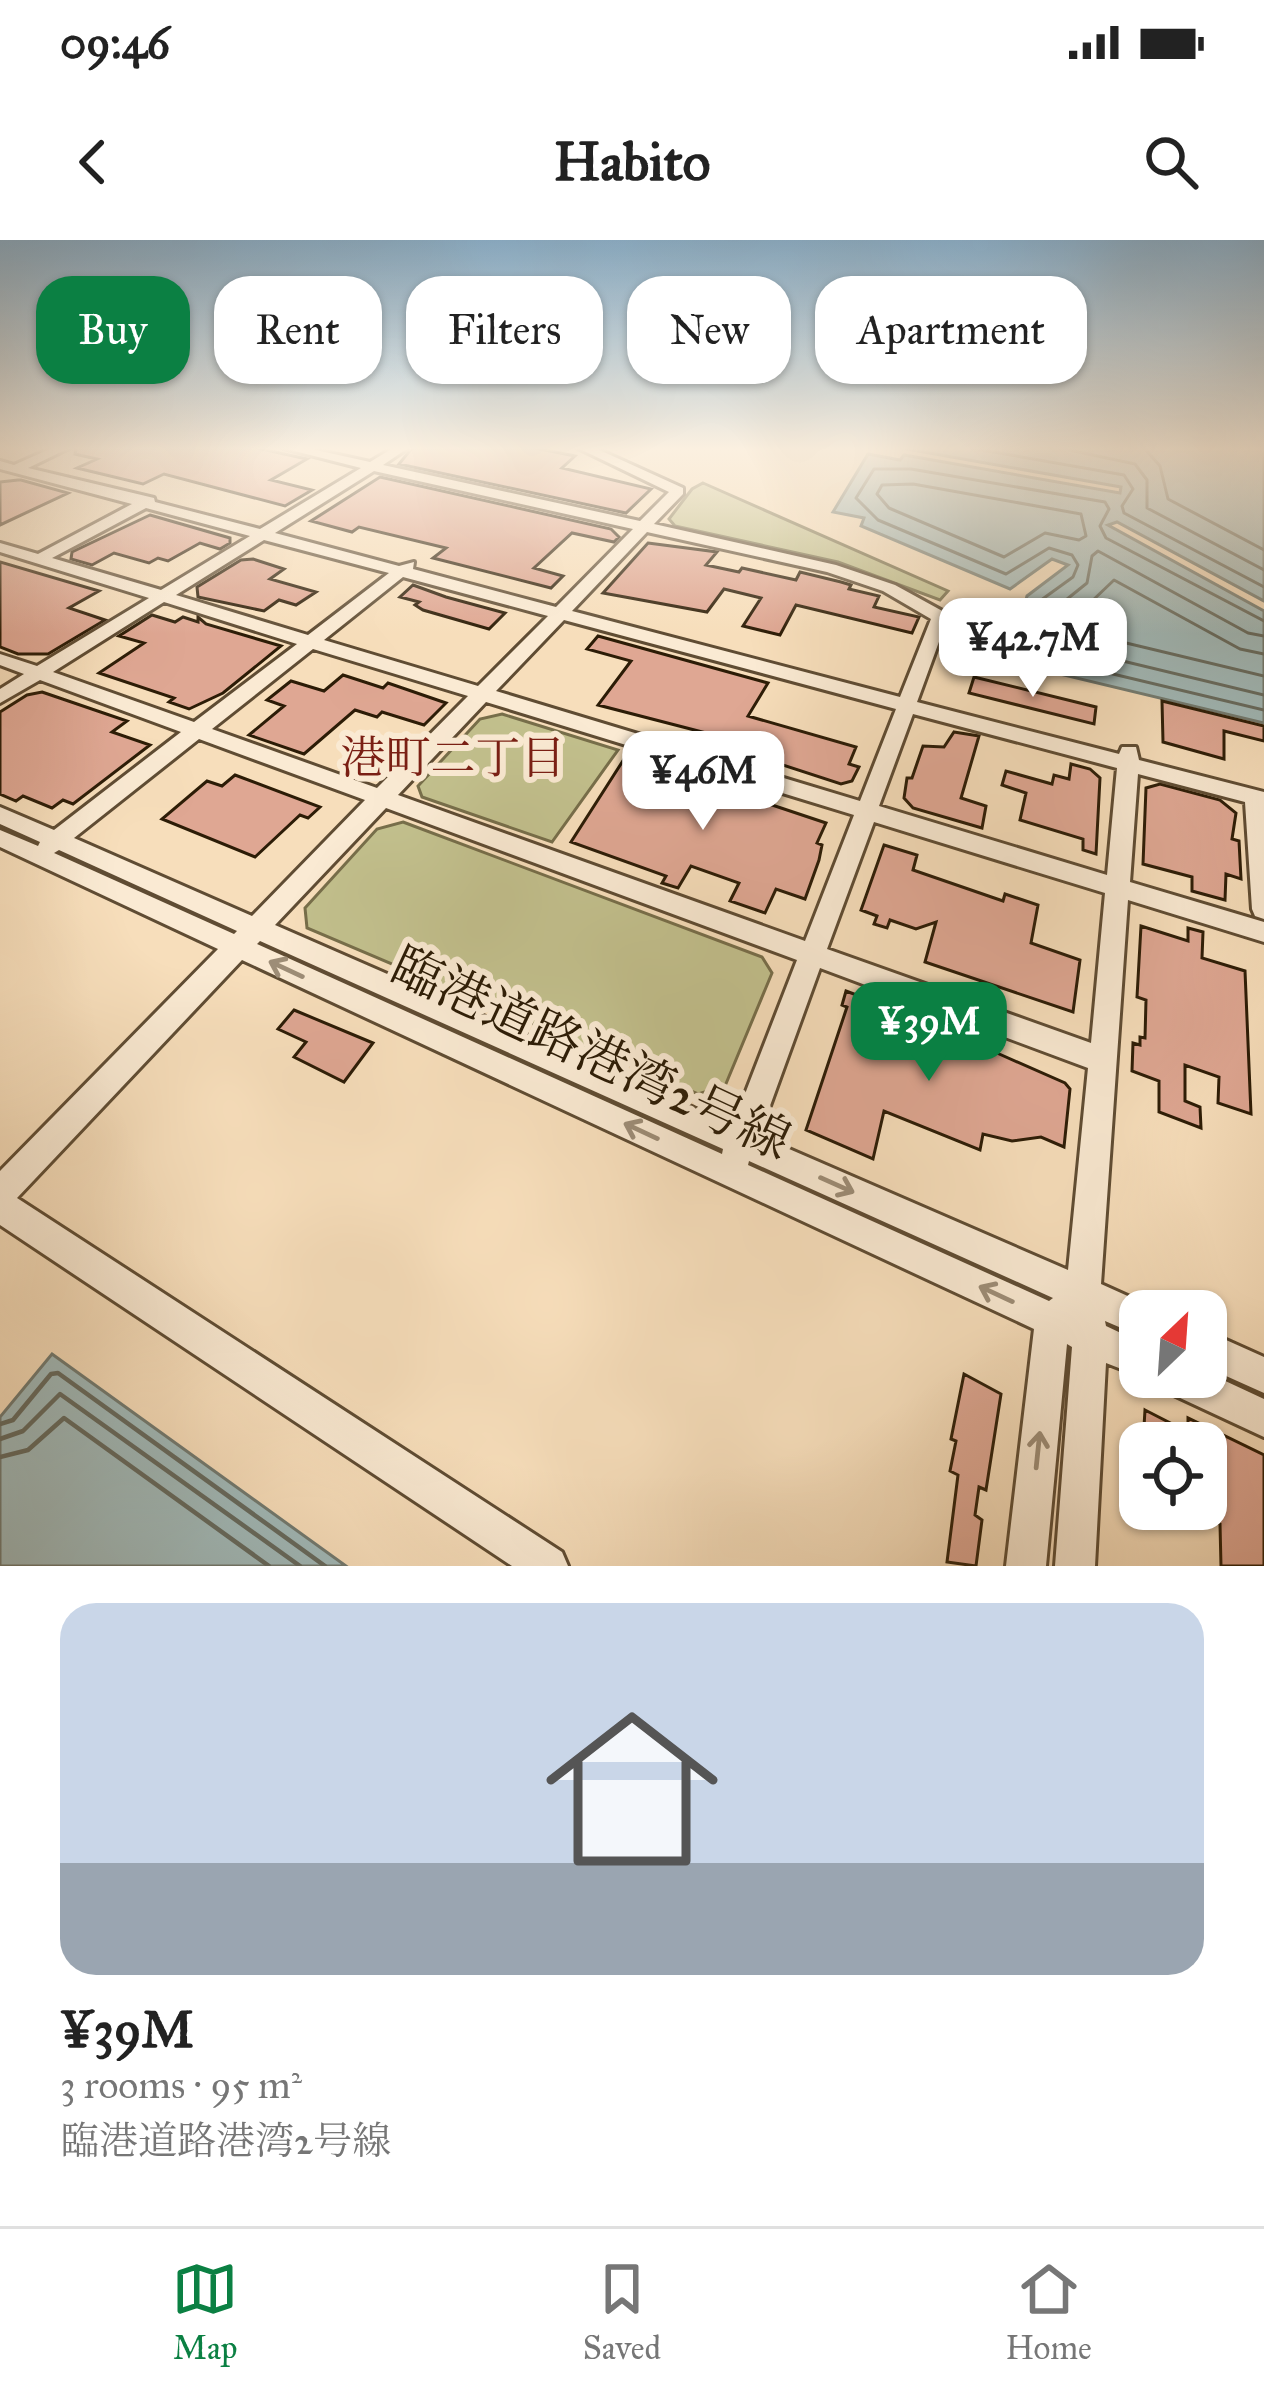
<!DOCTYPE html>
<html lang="en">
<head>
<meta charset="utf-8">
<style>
	:root { --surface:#fff; --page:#f6f6f6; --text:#222; --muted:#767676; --line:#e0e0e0; --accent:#0b8043 }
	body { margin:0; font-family:"IM FELL Great Primer","Noto Serif JP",serif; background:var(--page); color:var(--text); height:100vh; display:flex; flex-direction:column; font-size:45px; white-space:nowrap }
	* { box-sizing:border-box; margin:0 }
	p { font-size:39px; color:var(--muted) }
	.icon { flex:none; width:66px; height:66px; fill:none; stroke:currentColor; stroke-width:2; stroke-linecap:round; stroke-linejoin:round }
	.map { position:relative; height:1326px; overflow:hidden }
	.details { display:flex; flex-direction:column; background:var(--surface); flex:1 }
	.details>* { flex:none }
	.hud { position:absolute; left:36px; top:36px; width:1194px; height:108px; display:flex; gap:24px }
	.needle { width:78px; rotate:25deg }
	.controls { position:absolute; left:1119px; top:1050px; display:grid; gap:24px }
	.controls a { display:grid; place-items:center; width:108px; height:108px; border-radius:24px; background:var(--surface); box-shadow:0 3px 9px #0004; font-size:60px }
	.price { position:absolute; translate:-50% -102px; padding:0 27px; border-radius:24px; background:#fff; color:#222; font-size:39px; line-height:78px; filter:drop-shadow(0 3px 6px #0008) }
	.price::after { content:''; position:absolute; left:50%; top:72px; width:36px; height:27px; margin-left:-18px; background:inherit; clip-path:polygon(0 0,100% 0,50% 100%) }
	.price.selected { background:var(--accent); color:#fff }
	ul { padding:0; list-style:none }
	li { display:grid; align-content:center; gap:24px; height:636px; padding:0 60px }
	li span { display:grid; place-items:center; height:372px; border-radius:36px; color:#555 }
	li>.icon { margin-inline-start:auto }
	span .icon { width:216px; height:216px; fill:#fffc; stroke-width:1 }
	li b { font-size:51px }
	.chip { padding:0 42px; border-radius:36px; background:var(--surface); box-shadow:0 3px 9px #0004; font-size:42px; line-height:108px }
	.chip.selected { background:var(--accent); color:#fff }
	.status { display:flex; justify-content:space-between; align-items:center; height:84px; padding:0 60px; background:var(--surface); direction:ltr }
	.status svg { height:33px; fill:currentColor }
	header { display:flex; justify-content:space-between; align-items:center; height:156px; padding:0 60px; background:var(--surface); font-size:54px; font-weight:700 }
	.tabs { display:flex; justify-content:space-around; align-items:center; height:168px; border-top:3px solid var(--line); background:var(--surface); font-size:33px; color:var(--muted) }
	.tabs a { display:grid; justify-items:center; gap:6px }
	.tabs .selected { color:var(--accent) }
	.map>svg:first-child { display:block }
</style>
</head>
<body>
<div class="status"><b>09:46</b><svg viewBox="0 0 49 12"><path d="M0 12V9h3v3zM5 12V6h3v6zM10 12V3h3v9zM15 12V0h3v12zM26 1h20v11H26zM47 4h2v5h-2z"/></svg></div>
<header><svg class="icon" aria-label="back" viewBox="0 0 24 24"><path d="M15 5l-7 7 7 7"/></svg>Habito<svg class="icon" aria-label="search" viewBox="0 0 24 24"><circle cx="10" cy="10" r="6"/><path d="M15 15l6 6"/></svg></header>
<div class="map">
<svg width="1264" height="1326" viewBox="0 0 1264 1326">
	<rect width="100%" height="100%" fill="#f7debb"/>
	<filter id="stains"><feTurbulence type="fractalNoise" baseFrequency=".00167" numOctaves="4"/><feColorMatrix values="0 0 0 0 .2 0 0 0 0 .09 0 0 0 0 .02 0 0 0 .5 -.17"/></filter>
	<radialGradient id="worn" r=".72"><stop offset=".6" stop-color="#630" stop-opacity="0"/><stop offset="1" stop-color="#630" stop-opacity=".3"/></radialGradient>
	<!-- green -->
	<path fill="#c2c08d" stroke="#776e4a" stroke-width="3" d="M 703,243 L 948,351 L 940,360 L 838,322 L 675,286 L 669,279 L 692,249 Z
		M 502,474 L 618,510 L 552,602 L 422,557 L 418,546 L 480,479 Z
		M 403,582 L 762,717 L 772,733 L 725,846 L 698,854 L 307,688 L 305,668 L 377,589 Z"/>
	<!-- water -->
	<path fill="#a1baba" stroke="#727b72" stroke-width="3" d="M 901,208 L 1264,208 L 1264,361 L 1117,282 L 1108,285 L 1264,371 L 1264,483 L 1010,422 L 1027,356 L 1068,325 L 1052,319 L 1010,349 L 861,286 L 864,278 L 833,272 L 868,214 L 900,220 L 904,215 L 1120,253 L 1121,247 Z
		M 52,1114 L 346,1326 L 0,1326 L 0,1177 Z"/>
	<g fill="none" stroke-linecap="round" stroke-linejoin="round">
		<!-- shore-far1 -->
		<path stroke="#666b60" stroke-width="3" d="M 971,208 L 1124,235 L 1133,249 L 1122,266 L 1124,273 L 1264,347
			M 1060,208 L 1135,224 L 1147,240 L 1147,268 L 1264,330
			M 1144,208 L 1160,226 L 1168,259 L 1264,310
			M 913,244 L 1081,274 L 1086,296 L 1079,300 L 1045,293 L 1004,317 L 889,268 L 877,254 L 882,245 Z
			M 1264,381 L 1106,298 L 1100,286 L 1109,269 L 1105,262 L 911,229 L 874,229 L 856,258 L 878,280 L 1006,334 L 1049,308 L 1072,315 L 1078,325 L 1073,337 L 1037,363 L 1026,407 L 1029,414 L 1264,470
			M 1264,396 L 1248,393 L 1098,311 L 1092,316 L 1087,343 L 1051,372 L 1044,397 L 1048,403 L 1264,455
			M 1264,414 L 1240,409 L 1114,340 L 1068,384 L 1072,390 L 1264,436"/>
		<!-- shore -->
		<path stroke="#666b60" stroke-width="4.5" d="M 0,1184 L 13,1180 L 51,1134 L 58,1133 L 325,1326
			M 0,1199 L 23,1191 L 60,1154 L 300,1326
			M 0,1217 L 28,1210 L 64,1178 L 269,1326"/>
	</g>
	<!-- building -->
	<path fill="#dfa793" stroke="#2c1c06" stroke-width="3" d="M 76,208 L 257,208 L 307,219 L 271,240 L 312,250 L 285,266 L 164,234 L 143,244 L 77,228 L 97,219 L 75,214 Z
		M 412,208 L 535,208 L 575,216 L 562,228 L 651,249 L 626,273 L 399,224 Z
		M 380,237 L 611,289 L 619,297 L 614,302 L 572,293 L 534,328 L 563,336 L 551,348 L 433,318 L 446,308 L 359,287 L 352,292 L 311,281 Z
		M 18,240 L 21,240 L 68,253 L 0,285 L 0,242 Z
		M 150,275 L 230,298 L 230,303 L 220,309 L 200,303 L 168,321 L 158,318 L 149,323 L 114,313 L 92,325 L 71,319 L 72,312 Z
		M 648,303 L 717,312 L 706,325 L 739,332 L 742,328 L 796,340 L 800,332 L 841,342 L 851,345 L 849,349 L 879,356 L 874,367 L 919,377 L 912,393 L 796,365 L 780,395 L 743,386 L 761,358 L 724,349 L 707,372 L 603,353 Z
		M 253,319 L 284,329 L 270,339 L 316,352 L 296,365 L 279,360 L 264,371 L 198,357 L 197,347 L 241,320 Z
		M 0,322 L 99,351 L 69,368 L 105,380 L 48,414 L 18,414 L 0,407 Z
		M 413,345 L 446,357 L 505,373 L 489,389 L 423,370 L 415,365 L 419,362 L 400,357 Z
		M 152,375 L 175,382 L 183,377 L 198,382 L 198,377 L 206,384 L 281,406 L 223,453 L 189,469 L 169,462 L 174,458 L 99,433 L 144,403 L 119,396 Z
		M 598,396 L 768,443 L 748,476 L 856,507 L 849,524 L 859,527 L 852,541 L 841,544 L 737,510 L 741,502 L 598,465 L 631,421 L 587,409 Z
		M 343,435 L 383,448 L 388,443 L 446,463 L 424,485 L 382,472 L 377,477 L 355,470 L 304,514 L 249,495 L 284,466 L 267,460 L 291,441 L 324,451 Z
		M 974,437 L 1096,467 L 1094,484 L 969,453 Z
		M 42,452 L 127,481 L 112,492 L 150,505 L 73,564 L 63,560 L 52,568 L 23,556 L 16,561 L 0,554 L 0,472 L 27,455 Z
		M 1162,461 L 1264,486 L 1264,501 L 1224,491 L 1224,519 L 1163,502 Z
		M 954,492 L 979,496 L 961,558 L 986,566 L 982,588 L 913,568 L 904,558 L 907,538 L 912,538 L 923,506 L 944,507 Z
		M 626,516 L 826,583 L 817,603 L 822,605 L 819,620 L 805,659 L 776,649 L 765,673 L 730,661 L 739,643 L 691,626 L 678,648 L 662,643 L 666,636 L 571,602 Z
		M 1071,524 L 1090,529 L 1100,538 L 1096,614 L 1083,610 L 1083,599 L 1020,580 L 1026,553 L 1002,545 L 1006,531 L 1052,544 L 1054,535 L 1069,539 Z
		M 235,535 L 320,567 L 308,578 L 300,575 L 255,617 L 162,579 L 207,541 L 222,546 Z
		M 1160,544 L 1220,560 L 1236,573 L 1232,599 L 1239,601 L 1241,639 L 1226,634 L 1225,660 L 1192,651 L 1192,637 L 1143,624 L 1146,548 Z
		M 884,605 L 917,615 L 913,630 L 1003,661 L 1005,654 L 1038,665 L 1031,703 L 1080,720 L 1073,772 L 925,722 L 936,682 L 916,689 L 890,680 L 887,688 L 874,684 L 877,676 L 861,670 Z
		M 1141,686 L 1188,701 L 1188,688 L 1203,692 L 1202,718 L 1245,731 L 1251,874 L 1218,863 L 1219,837 L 1185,825 L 1185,861 L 1200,867 L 1201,888 L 1159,872 L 1159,841 L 1132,831 L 1133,803 L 1140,805 L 1140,797 L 1145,798 L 1146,760 L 1137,757 Z
		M 846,751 L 998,809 L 997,813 L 1065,843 L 1070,849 L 1064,907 L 1041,897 L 1012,901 L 983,894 L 980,910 L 884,871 L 873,919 L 806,890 L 847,767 L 842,765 Z
		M 294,770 L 373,803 L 344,842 L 294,817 L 306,802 L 278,789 Z
		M 964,1134 L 1001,1154 L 986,1250 L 979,1247 L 975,1275 L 982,1280 L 976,1326 L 947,1322 L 958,1235 L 950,1231 L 956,1201 L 951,1199 Z
		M 1145,1170 L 1188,1192 L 1188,1178 L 1264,1215 L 1264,1326 L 1221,1326 L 1220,1284 L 1206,1277 L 1206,1203 L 1143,1203 Z"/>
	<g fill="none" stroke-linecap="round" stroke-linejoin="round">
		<!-- minor casing -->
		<g stroke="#5f4c33" stroke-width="6">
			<path id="minor" d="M 52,208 L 69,208 L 28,228 L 154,258 L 155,262 L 260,289 L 361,228 L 283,208 L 307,208 L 370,222 L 393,208 L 408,208 L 383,225 L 640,281 L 669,252 L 578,208 L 595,208 L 683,248 L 683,254 L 654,284 L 836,325 L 895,345 L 946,373 L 948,377 L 917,462 L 1119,514 L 1122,507 L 1136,507 L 1139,520 L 1264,552 L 1264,679 L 1255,676 L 1252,669 L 1245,562 L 1138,534 L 1130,642 L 1264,682 L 1264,702 L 1128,660 L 1101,1044 L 1152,1067 L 1154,1071 L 1140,1071 L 1140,1096 L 1105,1081 L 1106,1086 L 1140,1102 L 1142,1137 L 1106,1123 L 1095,1326 L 1055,1326 L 1072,1107 L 1067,1104 L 1046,1326 L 1006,1326 L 1034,1089 L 242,720 L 17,958 L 562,1312 L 568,1326 L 512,1326 L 0,985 L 0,931 L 218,709 L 0,607 L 0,590 L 38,606 L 40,602 L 0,584 L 0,567 L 54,590 L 181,492 L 40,440 L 0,463 L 0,449 L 24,434 L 0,425 L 0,414 L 37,426 L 149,358 L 0,312 L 0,303 L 38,314 L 132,264 L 0,229 L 0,221 L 14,225 ZM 374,231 L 633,289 L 556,367 L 413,329 L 414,322 L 399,326 L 275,293 ZM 146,268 L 250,296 L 161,350 L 52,318 ZM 647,292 L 827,332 L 883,351 L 931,379 L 900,457 L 572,371 ZM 264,300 L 389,333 L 308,395 L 176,355 ZM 403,337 L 548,376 L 478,446 L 324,400 ZM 164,362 L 297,404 L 194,482 L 53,432 ZM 564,380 L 896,469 L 860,561 L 496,451 ZM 313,409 L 468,456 L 377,548 L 212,489 ZM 486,462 L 854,575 L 805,701 L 398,555 ZM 913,474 L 1117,528 L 1107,635 L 879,566 ZM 199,499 L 365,560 L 252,676 L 74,598 ZM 386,568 L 797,720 L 733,885 L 275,685 ZM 874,582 L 1105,653 L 1091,803 L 827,709 ZM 59,610 L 237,691 L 234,694 L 54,613 ZM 260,701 L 723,909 L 722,914 L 257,704 ZM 820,728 L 1088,828 L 1068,1030 L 759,896 ZM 749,921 L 1053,1058 L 1049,1061 L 748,925 Z
				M 1206,1091 L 1264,1117 L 1264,1153 L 1206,1127 Z
				M 1206,1132 L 1264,1159 L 1264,1197 L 1163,1150 L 1158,1137 L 1206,1137 Z"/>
		</g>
		<!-- minor -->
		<use href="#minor" fill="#faead3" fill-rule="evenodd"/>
	</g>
	<!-- one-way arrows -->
	<defs><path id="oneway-shaft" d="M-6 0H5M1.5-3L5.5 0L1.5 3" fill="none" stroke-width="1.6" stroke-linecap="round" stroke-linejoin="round" transform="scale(3)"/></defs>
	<g stroke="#9d8d77">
		<use href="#oneway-shaft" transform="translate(286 729) rotate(-155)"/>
		<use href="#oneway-shaft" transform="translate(641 891) rotate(-155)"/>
		<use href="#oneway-shaft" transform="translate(837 945) rotate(24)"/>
		<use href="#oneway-shaft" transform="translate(996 1054) rotate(-155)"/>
		<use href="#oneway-shaft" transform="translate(1038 1210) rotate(-84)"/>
	</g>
	<!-- sky -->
	<linearGradient id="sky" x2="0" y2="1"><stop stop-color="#8bb6d6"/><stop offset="0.53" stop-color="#fbf0e0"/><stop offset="1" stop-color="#fbf0e0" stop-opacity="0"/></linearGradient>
	<rect width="1264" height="394" fill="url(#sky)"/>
	<g text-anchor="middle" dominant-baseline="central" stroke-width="12" stroke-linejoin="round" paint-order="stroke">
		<!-- neighbourhood labels -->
		<g font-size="45" fill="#7a1f14" stroke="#faead3">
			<text x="453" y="517">港町二丁目</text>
		</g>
		<!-- near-street labels -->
		<g font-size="51" fill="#2c1c06" stroke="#faead3">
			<text transform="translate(591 813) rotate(25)">臨港道路港湾2号線</text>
		</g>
	</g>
	<rect width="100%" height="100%" filter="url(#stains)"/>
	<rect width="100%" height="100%" fill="url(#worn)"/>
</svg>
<div class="controls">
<a><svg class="needle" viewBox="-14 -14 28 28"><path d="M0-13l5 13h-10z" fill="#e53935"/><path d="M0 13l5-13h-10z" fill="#767676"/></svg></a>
<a><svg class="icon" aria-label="locate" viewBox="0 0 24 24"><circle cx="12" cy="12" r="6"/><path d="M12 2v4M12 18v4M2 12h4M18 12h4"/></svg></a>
</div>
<b class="price" style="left:1033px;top:460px">¥42.7M</b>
<b class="price" style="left:703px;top:593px">¥46M</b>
<b class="price selected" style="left:929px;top:844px">¥39M</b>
<div class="hud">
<a class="chip selected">Buy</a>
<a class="chip">Rent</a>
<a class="chip">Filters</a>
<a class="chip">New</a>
<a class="chip">Apartment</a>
</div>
</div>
<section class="details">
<ul>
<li><span style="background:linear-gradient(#c9d6e8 70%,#9aa5b1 0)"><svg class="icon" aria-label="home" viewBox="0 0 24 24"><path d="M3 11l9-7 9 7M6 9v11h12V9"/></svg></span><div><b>¥39M</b><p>3 rooms · 95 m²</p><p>臨港道路港湾2号線</p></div></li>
</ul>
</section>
<nav class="tabs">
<a class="selected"><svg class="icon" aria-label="map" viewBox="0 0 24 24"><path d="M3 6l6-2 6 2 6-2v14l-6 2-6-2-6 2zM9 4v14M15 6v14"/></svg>Map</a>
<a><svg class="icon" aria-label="saved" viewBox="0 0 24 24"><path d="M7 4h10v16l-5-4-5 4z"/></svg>Saved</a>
<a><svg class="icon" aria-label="home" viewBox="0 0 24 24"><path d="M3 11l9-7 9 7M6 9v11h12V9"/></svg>Home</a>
</nav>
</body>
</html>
